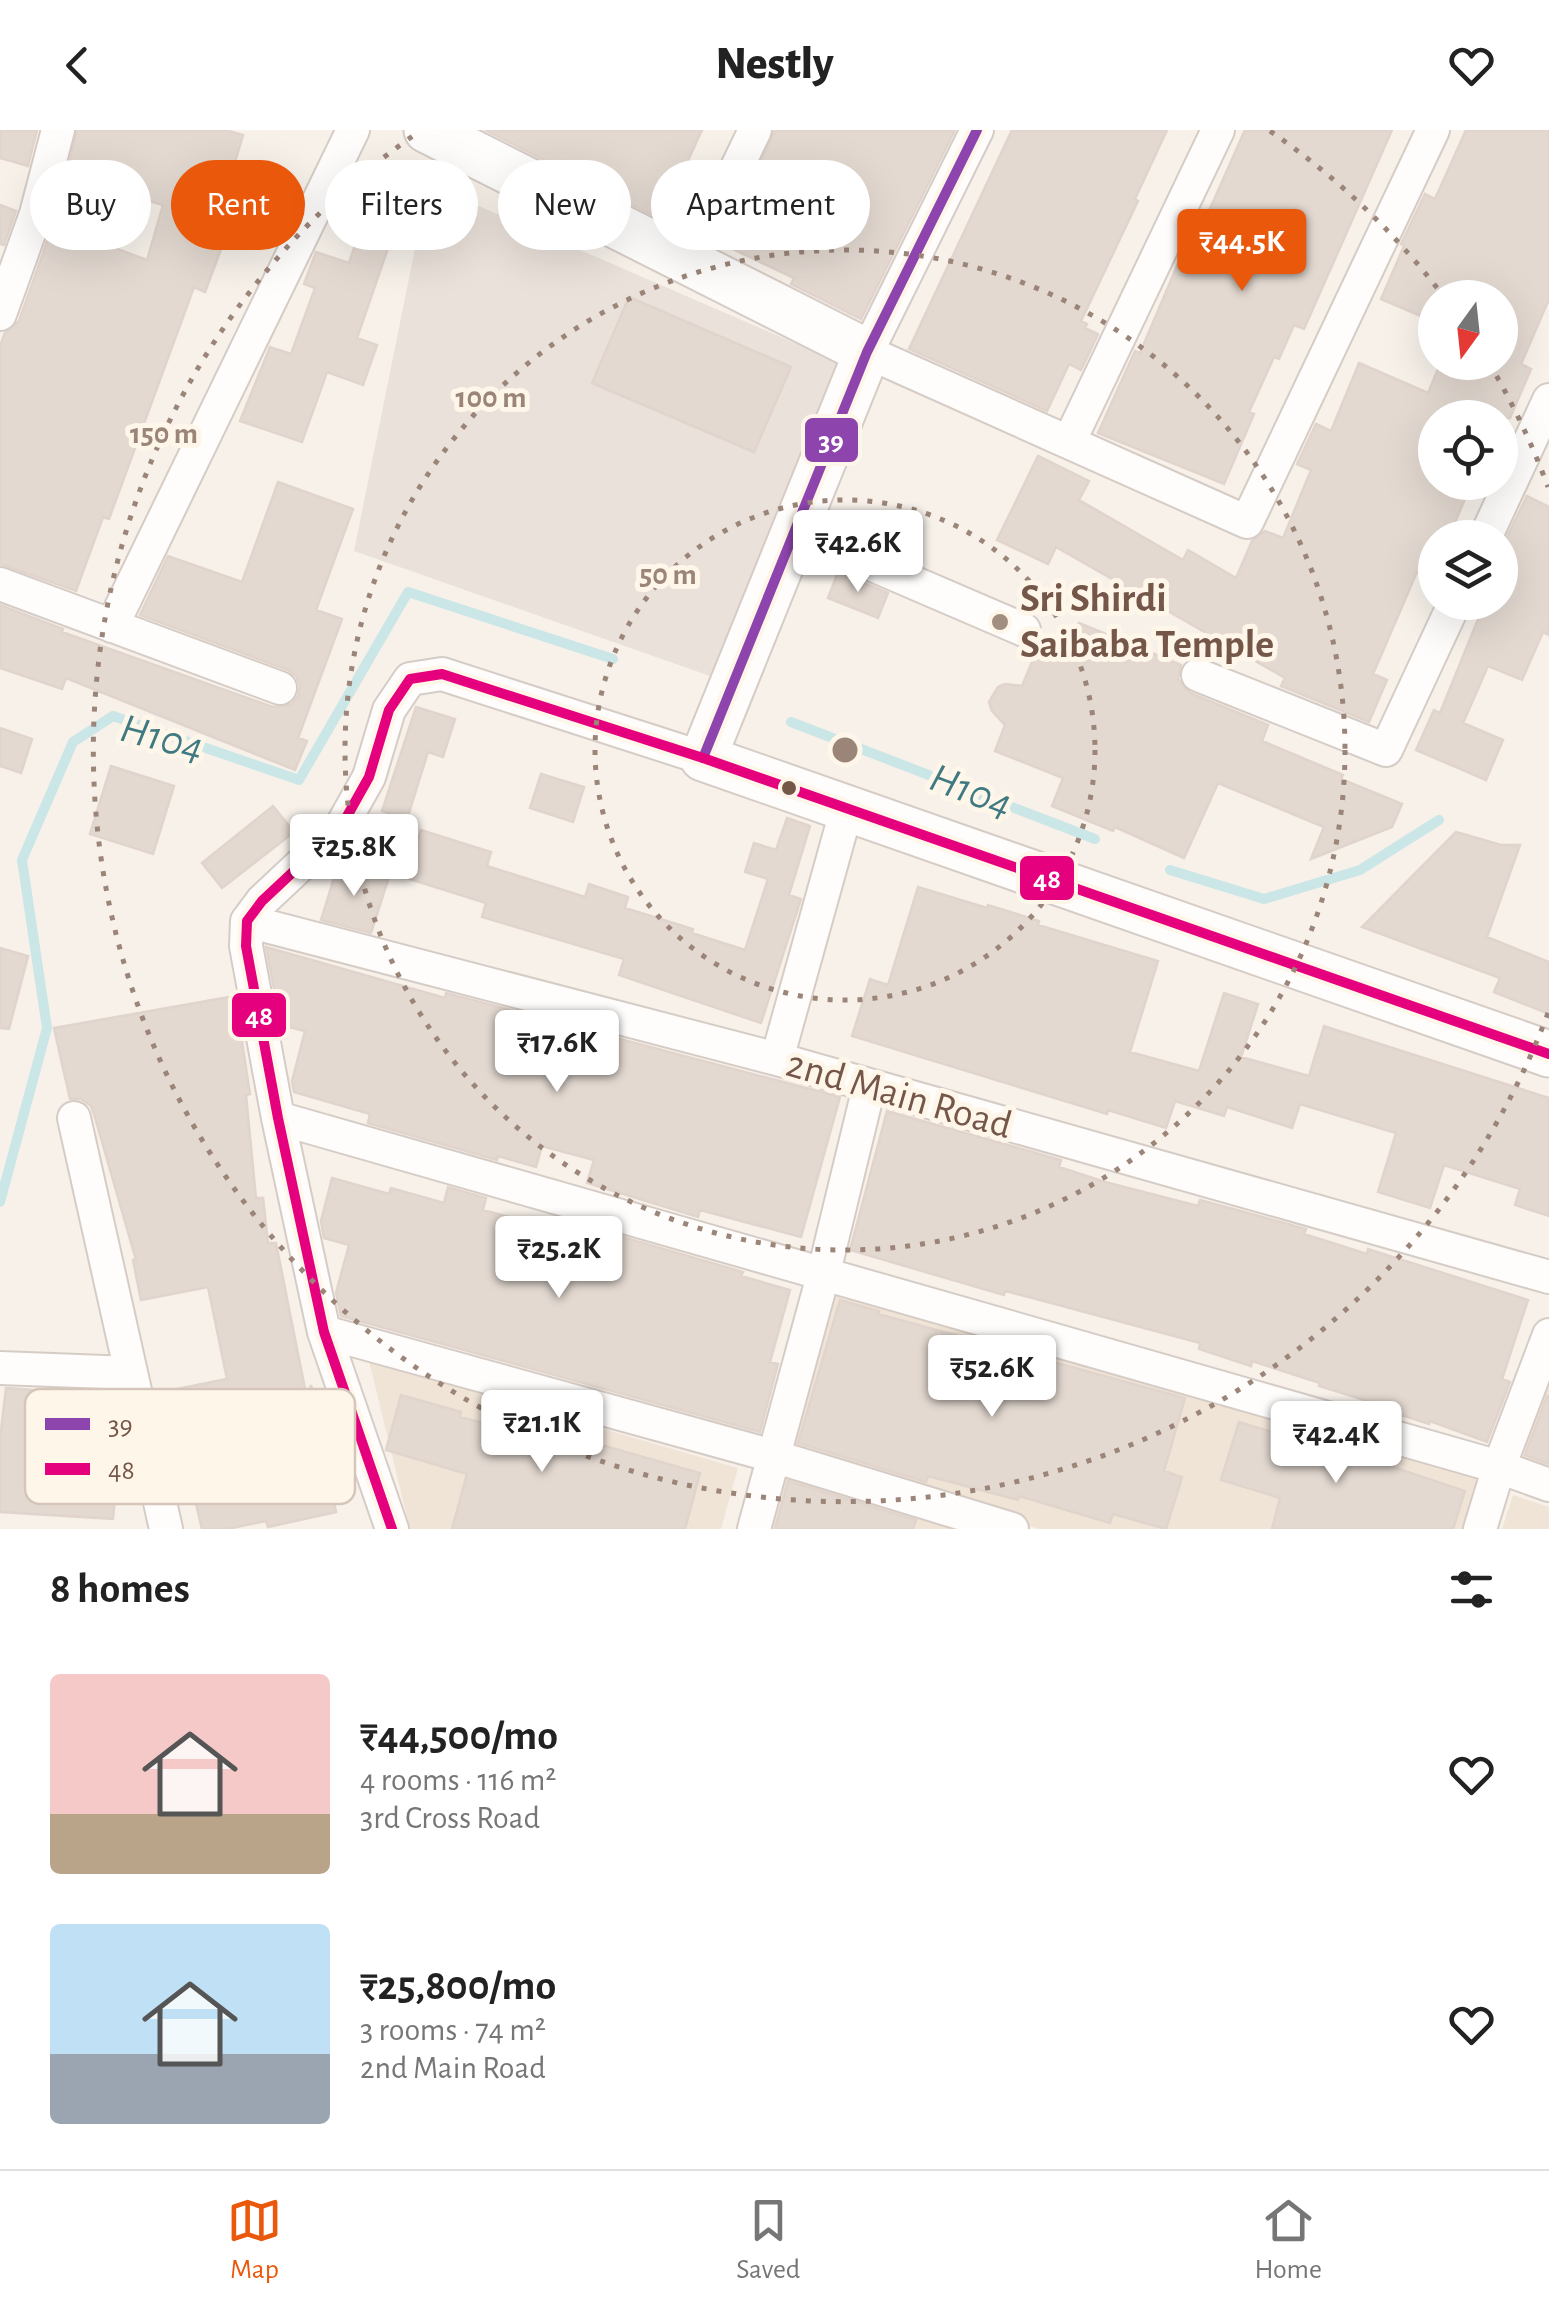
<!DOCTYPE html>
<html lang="en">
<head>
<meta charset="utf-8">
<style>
	:root { --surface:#fff; --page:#f2f2f2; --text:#222; --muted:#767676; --line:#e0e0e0; --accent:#ea580c }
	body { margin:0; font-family:"Alegreya Sans",sans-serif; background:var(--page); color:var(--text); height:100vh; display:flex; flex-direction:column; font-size:38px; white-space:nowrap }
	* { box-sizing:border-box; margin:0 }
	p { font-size:32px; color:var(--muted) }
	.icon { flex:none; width:55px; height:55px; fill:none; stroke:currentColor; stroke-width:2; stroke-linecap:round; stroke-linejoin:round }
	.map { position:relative; height:1399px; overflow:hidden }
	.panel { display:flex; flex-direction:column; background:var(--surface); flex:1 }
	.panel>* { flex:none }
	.guide { position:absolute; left:30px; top:30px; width:1000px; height:90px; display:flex; gap:20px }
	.needle { width:65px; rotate:195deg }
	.controls { position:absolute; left:1418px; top:150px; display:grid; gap:20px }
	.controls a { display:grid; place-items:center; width:100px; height:100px; border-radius:50%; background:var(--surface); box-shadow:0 10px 40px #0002; font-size:50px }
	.price { position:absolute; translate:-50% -85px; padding:0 22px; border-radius:10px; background:#fff; color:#222; font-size:32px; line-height:65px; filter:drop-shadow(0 2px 5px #0008) }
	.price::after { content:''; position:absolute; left:50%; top:60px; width:30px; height:22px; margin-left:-15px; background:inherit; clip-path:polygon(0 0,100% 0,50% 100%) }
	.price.selected { background:var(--accent); color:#fff }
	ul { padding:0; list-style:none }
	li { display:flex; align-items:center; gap:30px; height:250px; padding:0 50px }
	li span { display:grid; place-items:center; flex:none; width:280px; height:200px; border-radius:10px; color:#555 }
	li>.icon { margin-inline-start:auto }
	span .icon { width:120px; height:120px; fill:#fffc; stroke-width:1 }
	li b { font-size:42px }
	h2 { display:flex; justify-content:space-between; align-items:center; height:120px; padding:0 50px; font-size:42px }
	.pill { padding:0 35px; border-radius:45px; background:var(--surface); box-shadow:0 10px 40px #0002; font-size:35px; line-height:90px }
	.pill.selected { background:var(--accent); color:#fff }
	header { display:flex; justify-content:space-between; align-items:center; height:130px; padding:0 50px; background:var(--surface); font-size:45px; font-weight:800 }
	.tabs { display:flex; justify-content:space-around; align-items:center; height:140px; border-top:2px solid var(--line); background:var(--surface); font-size:28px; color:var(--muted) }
	.tabs a { display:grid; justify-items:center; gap:5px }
	.tabs .selected { color:var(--accent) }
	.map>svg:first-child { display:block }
</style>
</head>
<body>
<header><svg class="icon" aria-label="back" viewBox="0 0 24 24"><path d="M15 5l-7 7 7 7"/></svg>Nestly<svg class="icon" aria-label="heart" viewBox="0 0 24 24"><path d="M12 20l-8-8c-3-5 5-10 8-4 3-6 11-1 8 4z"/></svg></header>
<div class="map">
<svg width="1549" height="1399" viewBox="0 0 1549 1399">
	<rect width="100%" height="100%" fill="#f7f1ea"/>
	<!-- residential -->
	<path fill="#f0e4d7" d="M 833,1155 L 1478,1348 L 1464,1399 L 1039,1399 L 783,1323 Z
		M 369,1231 L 738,1338 L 721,1399 L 410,1399 Z
		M 1549,1243 L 1549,1348 L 1510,1335 Z
		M 777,1341 L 964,1399 L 759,1399 Z
		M 1513,1365 L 1549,1377 L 1549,1399 L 1502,1399 Z"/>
	<!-- industrial -->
	<path fill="#eae1da" d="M 428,54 L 843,234 L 710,546 L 354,421 Z"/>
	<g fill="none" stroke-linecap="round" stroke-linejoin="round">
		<!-- stream -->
		<path stroke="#cbe6e7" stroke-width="10" d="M 791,592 L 1095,709
			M 1170,740 L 1264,769 L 1360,740 L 1439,690
			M 0,1072 L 47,898 L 22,730 L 73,612 L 113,586 L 299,650 L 408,462 L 613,529"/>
	</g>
	<!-- building -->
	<path fill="#e3d9d1" stroke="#e0d4cc" stroke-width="2.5" d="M 0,0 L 37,0 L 28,36 L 0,28 Z
		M 77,0 L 225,0 L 243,5 L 227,59 L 236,62 L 220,122 L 205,162 L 194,157 L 109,389 L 103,387 L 76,461 L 0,434 L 0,216 L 5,203 L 19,191 L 53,95 L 147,130 L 163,75 L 66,47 Z
		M 485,0 L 702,0 L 661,89 Z
		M 775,0 L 955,0 L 861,189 L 791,154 L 794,148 L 722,114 Z
		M 1012,0 L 1167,0 L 1135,69 L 1138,71 L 1081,191 L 1087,194 L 1085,198 L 1098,204 L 1081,240 L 1069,234 L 1047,281 L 909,219 Z
		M 1245,0 L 1392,0 L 1304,199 L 1294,195 L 1279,229 L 1274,227 L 1249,282 L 1254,284 L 1224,354 L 1098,303 L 1135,221 L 1140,223 L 1194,96 L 1201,99 Z
		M 1466,0 L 1549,0 L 1549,169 L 1521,234 L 1531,239 L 1510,288 L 1435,288 L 1435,352 L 1472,352 L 1454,395 L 1450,394 L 1444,408 L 1435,408 L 1435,429 L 1428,447 L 1417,442 L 1373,544 L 1387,550 L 1369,592 L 1281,556 L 1285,548 L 1056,417 L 1048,434 L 997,410 L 1038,326 L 1089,351 L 1079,370 L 1183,430 L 1188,420 L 1236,448 L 1252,411 L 1265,401 L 1283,408 L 1311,340 L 1297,334 L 1316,294 L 1331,301 L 1359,233 L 1428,263 L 1441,232 L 1500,232 L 1500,168 L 1435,168 L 1435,192 L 1381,169 L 1404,116 L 1401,114 L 1425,64 L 1435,69 Z
		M 375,55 L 406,66 L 357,208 L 377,215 L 363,255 L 327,242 L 302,312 L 240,291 L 270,217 L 291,224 L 315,158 L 304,154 L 316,122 L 349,133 Z
		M 0,75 L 16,81 L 4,115 L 0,114 Z
		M 629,167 L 791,237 L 754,322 L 592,253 Z
		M 278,352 L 353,379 L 316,480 L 342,489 L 298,608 L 307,611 L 295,640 L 66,548 L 62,559 L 0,538 L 0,475 L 63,499 L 62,502 L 273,577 L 292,574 L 298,566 L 300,556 L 296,546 L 288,540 L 140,485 L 168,426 L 242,452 Z
		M 1527,366 L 1549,377 L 1549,505 L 1543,502 L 1522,550 L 1488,536 L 1463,593 L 1503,610 L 1486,650 L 1416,620 L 1434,580 L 1440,583 L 1485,472 L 1500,472 L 1500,421 Z
		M 838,442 L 888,463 L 878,488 L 828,468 Z
		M 1079,493 L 1181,535 L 1178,549 L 1190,563 L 1268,595 L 1262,611 L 1343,645 L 1341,649 L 1402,674 L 1392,697 L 1311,729 L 1324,697 L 1218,653 L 1184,728 L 1115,697 L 1113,701 L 1052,676 L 1063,648 L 995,621 L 1005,595 L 992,581 L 989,572 L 998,557 L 1005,554 L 1022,556 L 1042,508 L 1068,519 Z
		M 416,577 L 455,589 L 443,627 L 428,622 L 407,689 L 382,681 Z
		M 0,598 L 32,609 L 21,643 L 0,636 Z
		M 111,636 L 174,656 L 153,724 L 90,704 Z
		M 541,644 L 584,657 L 573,692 L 530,678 Z
		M 273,676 L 294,702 L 222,758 L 202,733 Z
		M 787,688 L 810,696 L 789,765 L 801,769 L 761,893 L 619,845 L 624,829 L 482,787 L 486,773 L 406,748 L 421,700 L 491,722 L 487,736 L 585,767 L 589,754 L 628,767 L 625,778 L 693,799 L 692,803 L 745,820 L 768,749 L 745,742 L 754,713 L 776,720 Z
		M 1456,702 L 1501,715 L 1520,715 L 1487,807 L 1549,832 L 1549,884 L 1494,862 L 1500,848 L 1362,797 Z
		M 338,735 L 388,750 L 371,803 L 321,790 Z
		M 918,757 L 987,778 L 988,775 L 1039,791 L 1038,795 L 1158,831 L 1130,922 L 1199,941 L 1224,863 L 1258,874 L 1241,927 L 1309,946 L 1324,896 L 1549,968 L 1549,1086 L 1515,1075 L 1520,1059 L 1444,1035 L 1430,1078 L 1378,1062 L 1396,1003 L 1300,974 L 1292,998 L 1227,977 L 1224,986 L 1175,971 L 1166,998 L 1108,980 L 1107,984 L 852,906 L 870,849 L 888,855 Z
		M 266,817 L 445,868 L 446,863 L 840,967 L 801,1107 L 700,1080 L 698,1087 L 587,1053 L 594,1030 L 542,1016 L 536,1037 L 498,1026 L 497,1030 L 368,993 L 370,984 L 294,962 L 292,951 L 305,901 L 281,895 Z
		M 0,818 L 28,826 L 9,899 L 0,898 Z
		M 235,866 L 250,964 L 246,965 L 256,1068 L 263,1068 L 268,1113 L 276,1113 L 307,1269 L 311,1255 L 336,1382 L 268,1397 L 266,1391 L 227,1399 L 202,1399 L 190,1349 L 184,1350 L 167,1261 L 227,1249 L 208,1157 L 141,1170 L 133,1130 L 136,1130 L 94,984 L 91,976 L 81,969 L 70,969 L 54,898 Z
		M 887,981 L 1061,1030 L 1059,1037 L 1105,1052 L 1198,1076 L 1200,1070 L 1237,1080 L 1306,1099 L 1304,1104 L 1367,1124 L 1368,1119 L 1528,1170 L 1502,1249 L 1510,1252 L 1487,1312 L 1430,1291 L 1429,1294 L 1373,1276 L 1374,1273 L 1319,1256 L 1320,1253 L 1252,1231 L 1251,1236 L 1199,1219 L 1200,1213 L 1025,1166 L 1005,1161 L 1004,1165 L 850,1120 Z
		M 332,1048 L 389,1064 L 391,1058 L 444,1073 L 448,1057 L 486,1068 L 483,1080 L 614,1115 L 616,1105 L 743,1142 L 741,1146 L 790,1160 L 770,1232 L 778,1234 L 760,1302 L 341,1186 L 336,1163 L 349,1115 L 324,1108 L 321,1091 Z
		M 840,1170 L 879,1181 L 878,1184 L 1185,1268 L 1164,1341 L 1182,1347 L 1166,1399 L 1113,1384 L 1110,1393 L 1019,1366 L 1018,1370 L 928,1346 L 926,1352 L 798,1313 Z
		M 6,1258 L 101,1265 L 96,1322 L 119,1324 L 113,1389 L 0,1382 L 0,1309 Z
		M 401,1265 L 461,1282 L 460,1287 L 518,1302 L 521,1292 L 700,1343 L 685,1399 L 452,1399 L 467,1344 L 386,1320 Z
		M 1547,1266 L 1549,1266 L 1549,1334 L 1525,1325 Z
		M 1239,1292 L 1298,1310 L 1299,1307 L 1351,1323 L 1465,1361 L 1453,1399 L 1272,1399 L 1280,1368 L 1221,1350 Z
		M 788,1351 L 916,1390 L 913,1399 L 775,1399 Z"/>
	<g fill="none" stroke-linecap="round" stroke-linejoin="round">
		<!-- street casing -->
		<g stroke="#d6ccc6" stroke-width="36">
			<path id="street" d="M 977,0 L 867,222 L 1247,392 L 1433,0
				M 691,133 L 755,0
				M 0,184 L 36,84 L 58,0
				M 1069,312 L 1218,0
				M 796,402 L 1024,500
				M 1485,408 L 1549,270
				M 0,454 L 280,558
				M 112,496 L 353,0
				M 1198,545 L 1386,620 L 1455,472
				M 247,791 L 777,929 L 1549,1147
				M 777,929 L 847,678
				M 74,988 L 166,1399
				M 278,988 L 1499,1337 L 1549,1355
				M 324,1202 L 773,1326 L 1012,1399
				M 0,1238 L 131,1243
				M 392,1399 L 324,1202 L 278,988 L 246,816 L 247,791 L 262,771 L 341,697 L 369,647 L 389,580 L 410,549 L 442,544 L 703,628
				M 754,1399 L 824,1142 L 869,957
				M 1480,1399 L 1499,1337 L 1549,1205"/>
		</g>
		<!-- secondary casing -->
		<g stroke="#d6ccc6" stroke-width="49">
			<path id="secondary" d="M 427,0 L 867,222 L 703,628 L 1549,924"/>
		</g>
		<!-- street -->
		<use href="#street" stroke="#fefdfc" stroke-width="32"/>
		<!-- secondary -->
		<use href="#secondary" stroke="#fefdfc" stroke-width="45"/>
		<!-- bus-1 casing -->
		<g stroke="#fff6ea" stroke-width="18">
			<path id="bus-1" d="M 703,628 L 867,222 L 977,0"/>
		</g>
		<!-- bus-2 casing -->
		<g stroke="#fff6ea" stroke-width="18">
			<path id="bus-2" d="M 392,1399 L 324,1202 L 278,988 L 246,816 L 247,791 L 262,771 L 341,697 L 369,647 L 389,580 L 410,549 L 442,544 L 703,628 L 1549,924"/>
		</g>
		<!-- bus-1 -->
		<use href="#bus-1" stroke="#8e44ad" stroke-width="10"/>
		<!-- bus-2 -->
		<use href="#bus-2" stroke="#e5007d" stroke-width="10"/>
	</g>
	<!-- distance rings -->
	<g fill="none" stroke="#9b8579" stroke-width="5" stroke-dasharray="5 10">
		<circle cx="845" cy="620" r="250"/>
		<circle cx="845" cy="620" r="500"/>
		<path d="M1548 883A751 751 0 1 1 420 1M1270 1A751 751 0 0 1 1441 163M1489 233A751 751 0 0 1 1548 357"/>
	</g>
	<!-- markers -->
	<circle fill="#a28d81" stroke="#fff6ea" stroke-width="4" cx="1000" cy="492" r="10"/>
	<circle fill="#755749" stroke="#fff6ea" stroke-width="4" cx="789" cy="658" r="9"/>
	<g text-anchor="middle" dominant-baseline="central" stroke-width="10" stroke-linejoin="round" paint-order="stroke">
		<!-- poi labels -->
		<g font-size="40" font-weight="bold" fill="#755749" stroke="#fff6ea" text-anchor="start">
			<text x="1020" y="469">Sri Shirdi<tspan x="1020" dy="46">Saibaba Temple</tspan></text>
		</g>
		<!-- street labels -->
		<g font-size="40" fill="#755749" stroke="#fff6ea">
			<text transform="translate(899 965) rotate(16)">2nd Main Road</text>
		</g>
		<!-- water labels -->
		<g font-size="42" font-style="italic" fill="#3f7982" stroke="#fff6ea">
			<text transform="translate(162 608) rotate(15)">H104</text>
			<text transform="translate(971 661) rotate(21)">H104</text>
		</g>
	</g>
	<!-- legend -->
	<rect x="25" y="1259" width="330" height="115" rx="15" fill="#fff6ea" stroke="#d6c6ba" stroke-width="2.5"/>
	<rect x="45" y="1288" width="45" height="12" fill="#8e44ad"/>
	<rect x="45" y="1333" width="45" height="12" fill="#e5007d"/>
	<g font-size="28" fill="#755749">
		<text x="108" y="1304">39</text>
		<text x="108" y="1349">48</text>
	</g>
	<circle cx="845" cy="620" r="15" fill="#9b8579" stroke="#fff6ea" stroke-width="5"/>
	<g font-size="30" text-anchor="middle" font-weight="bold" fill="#9b8579" stroke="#fff6ea" stroke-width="10" stroke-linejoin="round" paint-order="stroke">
		<text x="491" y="277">100 m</text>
		<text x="164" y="313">150 m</text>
		<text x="668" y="454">50 m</text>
	</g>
	<g stroke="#fff6ea" stroke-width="4">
		<rect x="803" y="286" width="57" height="48" rx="10" fill="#8e44ad"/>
		<rect x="1018" y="724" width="58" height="48" rx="10" fill="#e5007d"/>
		<rect x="230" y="861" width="58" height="48" rx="10" fill="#e5007d"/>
	</g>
	<g font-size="28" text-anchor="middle" font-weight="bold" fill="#fff">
		<text x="831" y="320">39</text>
		<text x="1047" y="758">48</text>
		<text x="259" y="895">48</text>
	</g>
</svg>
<div class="controls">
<a><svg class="needle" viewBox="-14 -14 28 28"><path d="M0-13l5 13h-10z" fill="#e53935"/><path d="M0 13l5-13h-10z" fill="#767676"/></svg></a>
<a><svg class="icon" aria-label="locate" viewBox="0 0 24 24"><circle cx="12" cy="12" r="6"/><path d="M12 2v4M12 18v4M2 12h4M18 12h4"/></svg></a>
<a><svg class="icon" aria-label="layers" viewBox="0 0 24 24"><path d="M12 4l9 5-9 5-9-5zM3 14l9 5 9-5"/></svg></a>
</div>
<b class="price selected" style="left:1242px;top:164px">₹44.5K</b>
<b class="price" style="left:858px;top:465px">₹42.6K</b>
<b class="price" style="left:354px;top:769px">₹25.8K</b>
<b class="price" style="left:557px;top:965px">₹17.6K</b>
<b class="price" style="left:559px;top:1171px">₹25.2K</b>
<b class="price" style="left:992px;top:1290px">₹52.6K</b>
<b class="price" style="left:542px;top:1345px">₹21.1K</b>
<b class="price" style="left:1336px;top:1356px">₹42.4K</b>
<div class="guide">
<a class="pill">Buy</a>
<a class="pill selected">Rent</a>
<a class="pill">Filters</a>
<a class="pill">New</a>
<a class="pill">Apartment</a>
</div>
</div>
<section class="panel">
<h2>8 homes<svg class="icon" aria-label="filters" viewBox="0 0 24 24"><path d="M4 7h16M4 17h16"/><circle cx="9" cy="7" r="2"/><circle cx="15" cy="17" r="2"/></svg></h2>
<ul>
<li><span style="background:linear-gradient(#f6c9c9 70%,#b9a48a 0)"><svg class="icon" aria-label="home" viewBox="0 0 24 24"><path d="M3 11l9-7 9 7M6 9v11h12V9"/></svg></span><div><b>₹44,500/mo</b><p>4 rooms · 116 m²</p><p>3rd Cross Road</p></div><svg class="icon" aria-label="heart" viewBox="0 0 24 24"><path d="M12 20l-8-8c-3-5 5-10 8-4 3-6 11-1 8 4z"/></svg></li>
<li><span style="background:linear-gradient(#bfe0f5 65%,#9aa5b1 0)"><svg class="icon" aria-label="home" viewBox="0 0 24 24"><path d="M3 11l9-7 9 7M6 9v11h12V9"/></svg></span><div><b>₹25,800/mo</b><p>3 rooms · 74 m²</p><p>2nd Main Road</p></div><svg class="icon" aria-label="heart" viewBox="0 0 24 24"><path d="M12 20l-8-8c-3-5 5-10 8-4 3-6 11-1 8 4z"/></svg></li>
</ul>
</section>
<nav class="tabs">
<a class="selected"><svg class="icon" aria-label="map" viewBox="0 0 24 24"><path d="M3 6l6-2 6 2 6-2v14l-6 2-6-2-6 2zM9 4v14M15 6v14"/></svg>Map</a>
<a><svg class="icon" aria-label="saved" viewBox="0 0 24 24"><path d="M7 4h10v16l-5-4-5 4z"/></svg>Saved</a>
<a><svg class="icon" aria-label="home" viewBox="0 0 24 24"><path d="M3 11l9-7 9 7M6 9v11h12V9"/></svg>Home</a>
</nav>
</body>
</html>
